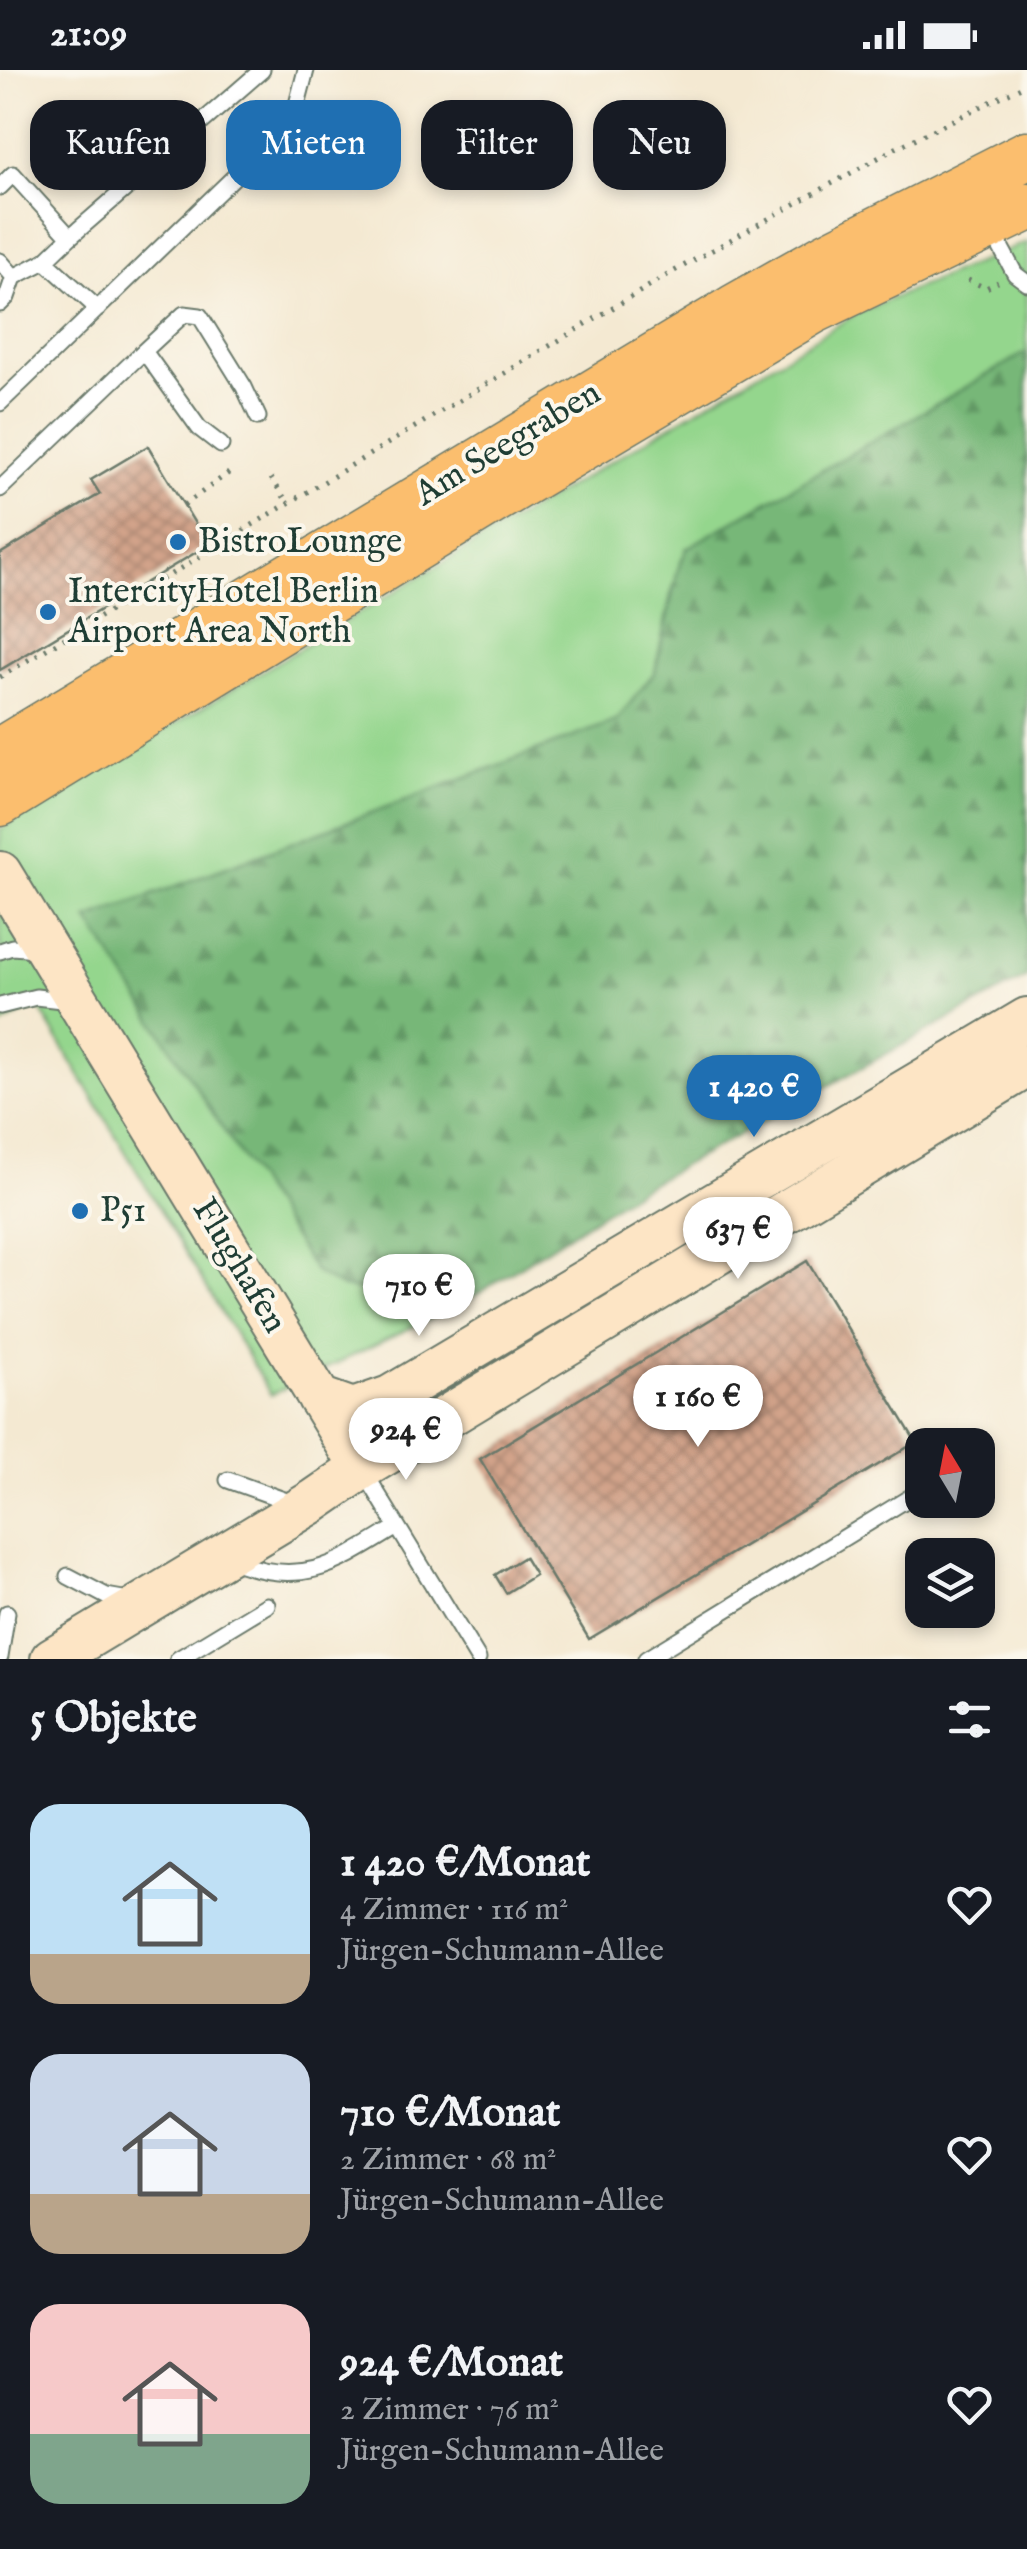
<!DOCTYPE html>
<html lang="de">
<head>
<meta charset="utf-8">
<style>
	:root { --surface:#171b24; --page:#242831; --text:#f1f3f6; --muted:#9ea1a6; --accent:#1f6fb2 }
	body { margin:0; font-family:"IM FELL English",serif; background:var(--page); color:var(--text); height:100vh; display:flex; flex-direction:column; font-size:38px; white-space:nowrap }
	* { box-sizing:border-box; margin:0 }
	p { font-size:32px; color:var(--muted) }
	.icon { flex:none; width:55px; height:55px; fill:none; stroke:currentColor; stroke-width:2; stroke-linecap:round; stroke-linejoin:round }
	.map { position:relative; height:1589px; overflow:hidden }
	.side { display:flex; flex-direction:column; background:var(--surface); flex:1 }
	.side>* { flex:none }
	.guide { position:absolute; left:30px; top:30px; width:968px; height:90px; display:flex; gap:20px }
	.needle { width:65px; rotate:350deg }
	.tools { position:absolute; left:905px; top:1358px; display:grid; gap:20px }
	.tools a { display:grid; place-items:center; width:90px; height:90px; border-radius:20px; background:var(--surface); box-shadow:0 5px 15px #0003; font-size:50px }
	.price { position:absolute; translate:-50% -85px; padding:0 22px; border-radius:35px; background:#fff; color:#222; font-size:32px; line-height:65px; filter:drop-shadow(0 2px 5px #0008) }
	.price::after { content:''; position:absolute; left:50%; top:60px; width:30px; height:22px; margin-left:-15px; background:inherit; clip-path:polygon(0 0,100% 0,50% 100%) }
	.price.current { background:var(--accent); color:#fff }
	ul { padding:0; list-style:none }
	li { display:flex; align-items:center; gap:30px; height:250px; padding:0 30px }
	li span { display:grid; place-items:center; flex:none; width:280px; height:200px; border-radius:30px; color:#555 }
	li>.icon { margin-inline-start:auto }
	span .icon { width:120px; height:120px; fill:#fffc; stroke-width:1 }
	li b { font-size:42px }
	h2 { display:flex; justify-content:space-between; align-items:center; height:120px; padding:0 30px; font-size:42px }
	.tag { padding:0 35px; border-radius:30px; background:var(--surface); box-shadow:0 5px 15px #0003; font-size:35px; line-height:90px }
	.tag.current { background:var(--accent); color:#fff }
	.status { display:flex; justify-content:space-between; align-items:center; height:70px; padding:0 50px; background:var(--surface); direction:ltr }
	.status svg { height:28px; fill:currentColor }
	.map>svg:first-child { display:block }
</style>
</head>
<body>
<div class="status"><b>21:09</b><svg viewBox="0 0 49 12"><path d="M0 12V9h3v3zM5 12V6h3v6zM10 12V3h3v9zM15 12V0h3v12zM26 1h20v11H26zM47 4h2v5h-2z"/></svg></div>
<div class="map">
<svg width="1027" height="1589" viewBox="0 0 1027 1589">
	<defs>
		<pattern id="forest-firs" width="22" height="20" patternUnits="userSpaceOnUse" patternTransform="scale(2.5)"><rect width="22" height="20" fill="#77b778"/><path d="M5 1l3.5 6h-7zM16 11l3.5 6h-7z" fill="#619663"/></pattern>
		<pattern id="building-cross-hatch" width="8" height="8" patternUnits="userSpaceOnUse" patternTransform="scale(2.5)"><rect width="8" height="8" fill="#d2a38a"/><path d="M0 0l8 8M0 8l8-8" fill="none" stroke="#aa8672"/></pattern>
	</defs>
	<rect width="100%" height="100%" fill="#fbf7ec"/>
	<filter id="ink" filterUnits="userSpaceOnUse"><feTurbulence type="fractalNoise" baseFrequency=".01" numOctaves="2"/><feDisplacementMap in="SourceGraphic" scale="20" xChannelSelector="R" yChannelSelector="G"/><feConvolveMatrix kernelMatrix="1 2 1 2 8 2 1 2 1" color-interpolation-filters="sRGB"/></filter>
	<filter id="wash" filterUnits="userSpaceOnUse"><feTurbulence type="fractalNoise" baseFrequency=".0048" numOctaves="4" result="noise"/><feDisplacementMap in="SourceGraphic" scale="40" xChannelSelector="R" yChannelSelector="G"/><feGaussianBlur stdDeviation="2.25" result="paint"/><feColorMatrix in="noise" values="0 0 0 0 0 0 0 0 0 0 0 0 0 0 0 0 0 1.4 0 .05"/><feComposite in="paint" operator="in"/></filter>
	<g filter="url(#wash)">
		<rect width="100%" height="100%" fill="#f4e9d2"/>
		<!-- green -->
		<path fill="#94d68d" stroke="#5a8a60" stroke-width="2.5" d="M 1027,172 L 1027,282 L 687,478 L 671,524 L 655,602 L 616,651 L 89,849 L 342,1218 L 468,1230 L 271,1325 L 37,934 L 0,956 L 0,759 L 859,242 Z"/>
		<!-- forest -->
		<path fill="url(#forest-firs)" stroke="#4b7a56" stroke-width="2.5" d="M 1027,282 L 1027,907 L 638,1120 L 468,1230 L 342,1218 L 315,1202 L 88,849 L 616,651 L 655,602 L 678,499 L 687,478 Z"/>
		<g id="blocks">
			<!-- building -->
			<path fill="url(#building-cross-hatch)" d="M 148,376 L 208,475 L 0,600 L 0,484 L 100,424 L 91,410 Z
				M 807,1191 L 916,1372 L 589,1569 L 480,1389 Z
				M 524,1487 L 535,1505 L 506,1523 L 495,1505 Z"/>
		</g>
	</g>
	<g filter="url(#ink)">
		<use href="#blocks" fill-opacity="0" stroke="#6a796b" stroke-width="2.5"/>
		<g fill="none" stroke-linecap="round" stroke-linejoin="round">
			<!-- lane casing -->
			<g stroke="#6a796b" stroke-width="19">
				<path id="lane" d="M 0,117 L 13,104 L 70,167 L 45,191 L 14,207 L 0,191
					M 991,159 L 1015,204 L 1027,213
					M 70,167 L 262,0
					M 45,191 L 98,239
					M 0,234 L 7,227 L 14,207
					M 0,333 L 293,50 L 306,0
					M 221,375 L 199,358 L 144,281 L 184,244 L 200,246 L 244,317 L 258,347
					M 0,419 L 144,281
					M 0,881 L 12,877 L 38,879
					M 0,936 L 36,927 L 70,931
					M 363,1400 L 478,1589
					M 228,1410 L 295,1434
					M 230,1490 C 302,1519 337,1494 397,1457
					M 68,1506 L 106,1526 L 134,1531
					M 0,1587 L 7,1543
					M 178,1589 L 267,1535
					M 646,1589 L 922,1420"/>
			</g>
			<!-- secondary casing -->
			<g stroke="#6a796b" stroke-width="46">
				<path id="secondary" d="M 0,803 L 362,1398
					M 319,1328 L 353,1340 L 390,1327 L 1027,949
					M 52,1589 L 314,1431 L 362,1398 L 1027,996"/>
			</g>
			<!-- primary casing -->
			<g stroke="#6a796b" stroke-width="51">
				<path id="primary" d="M 0,682 L 734,239 L 826,187 L 1027,85
					M 0,732 L 494,429 L 812,240 L 1027,137"/>
			</g>
			<!-- path -->
			<path stroke="#6a796b" stroke-width="5" stroke-dasharray="2.5 8" stroke-linecap="butt" d="M 968,210 L 986,218 L 998,212
				M 271,408 L 288,433
				M 184,435 L 230,402
				M 0,607 L 669,204 L 896,78 L 1027,14"/>
			<!-- lane -->
			<use href="#lane" stroke="#fff" stroke-width="15"/>
			<!-- secondary -->
			<use href="#secondary" stroke="#fde5c5" stroke-width="42"/>
			<!-- primary -->
			<use href="#primary" stroke="#fbbe6e" stroke-width="48"/>
		</g>
	</g>
	<!-- markers -->
	<g fill="#1f6fb2" stroke="#fbf7ec" stroke-width="4">
		<circle cx="178" cy="472" r="10"/>
		<circle cx="48" cy="542" r="10"/>
		<circle cx="80" cy="1141" r="10"/>
	</g>
	<g text-anchor="middle" dominant-baseline="central" stroke-width="8" stroke-linejoin="round" paint-order="stroke">
		<!-- street labels -->
		<g font-size="35" fill="#1f3d34" stroke="#fbf7ec">
			<text transform="translate(508 374) rotate(-31)">Am Seegraben</text>
			<text transform="translate(239 1196) rotate(59)">Flughafen</text>
		</g>
		<!-- poi labels -->
		<g font-size="35" fill="#1f3d34" stroke="#fbf7ec" text-anchor="start">
			<text x="198" y="472">BistroLounge</text>
			<text x="68" y="522">IntercityHotel Berlin<tspan x="68" dy="40">Airport Area North</tspan></text>
			<text x="100" y="1141">P51</text>
		</g>
	</g>
</svg>
<div class="tools">
<a><svg class="needle" viewBox="-14 -14 28 28"><path d="M0-13l5 13h-10z" fill="#e53935"/><path d="M0 13l5-13h-10z" fill="#9ea1a6"/></svg></a>
<a><svg class="icon" aria-label="layers" viewBox="0 0 24 24"><path d="M12 4l9 5-9 5-9-5zM3 14l9 5 9-5"/></svg></a>
</div>
<b class="price current" style="left:754px;top:1070px">1 420 €</b>
<b class="price" style="left:738px;top:1212px">637 €</b>
<b class="price" style="left:419px;top:1269px">710 €</b>
<b class="price" style="left:698px;top:1380px">1 160 €</b>
<b class="price" style="left:406px;top:1413px">924 €</b>
<div class="guide">
<a class="tag">Kaufen</a>
<a class="tag current">Mieten</a>
<a class="tag">Filter</a>
<a class="tag">Neu</a>
</div>
</div>
<section class="side">
<h2>5 Objekte<svg class="icon" aria-label="filters" viewBox="0 0 24 24"><path d="M4 7h16M4 17h16"/><circle cx="9" cy="7" r="2"/><circle cx="15" cy="17" r="2"/></svg></h2>
<ul>
<li><span style="background:linear-gradient(#bfe0f5 75%,#b9a48a 0)"><svg class="icon" aria-label="home" viewBox="0 0 24 24"><path d="M3 11l9-7 9 7M6 9v11h12V9"/></svg></span><div><b>1 420 €/Monat</b><p>4 Zimmer · 116 m²</p><p>Jürgen-Schumann-Allee</p></div><svg class="icon" aria-label="heart" viewBox="0 0 24 24"><path d="M12 20l-8-8c-3-5 5-10 8-4 3-6 11-1 8 4z"/></svg></li>
<li><span style="background:linear-gradient(#c9d6e8 70%,#b9a48a 0)"><svg class="icon" aria-label="home" viewBox="0 0 24 24"><path d="M3 11l9-7 9 7M6 9v11h12V9"/></svg></span><div><b>710 €/Monat</b><p>2 Zimmer · 68 m²</p><p>Jürgen-Schumann-Allee</p></div><svg class="icon" aria-label="heart" viewBox="0 0 24 24"><path d="M12 20l-8-8c-3-5 5-10 8-4 3-6 11-1 8 4z"/></svg></li>
<li><span style="background:linear-gradient(#f6c9c9 65%,#7fa58c 0)"><svg class="icon" aria-label="home" viewBox="0 0 24 24"><path d="M3 11l9-7 9 7M6 9v11h12V9"/></svg></span><div><b>924 €/Monat</b><p>2 Zimmer · 76 m²</p><p>Jürgen-Schumann-Allee</p></div><svg class="icon" aria-label="heart" viewBox="0 0 24 24"><path d="M12 20l-8-8c-3-5 5-10 8-4 3-6 11-1 8 4z"/></svg></li>
</ul>
</section>
</body>
</html>
